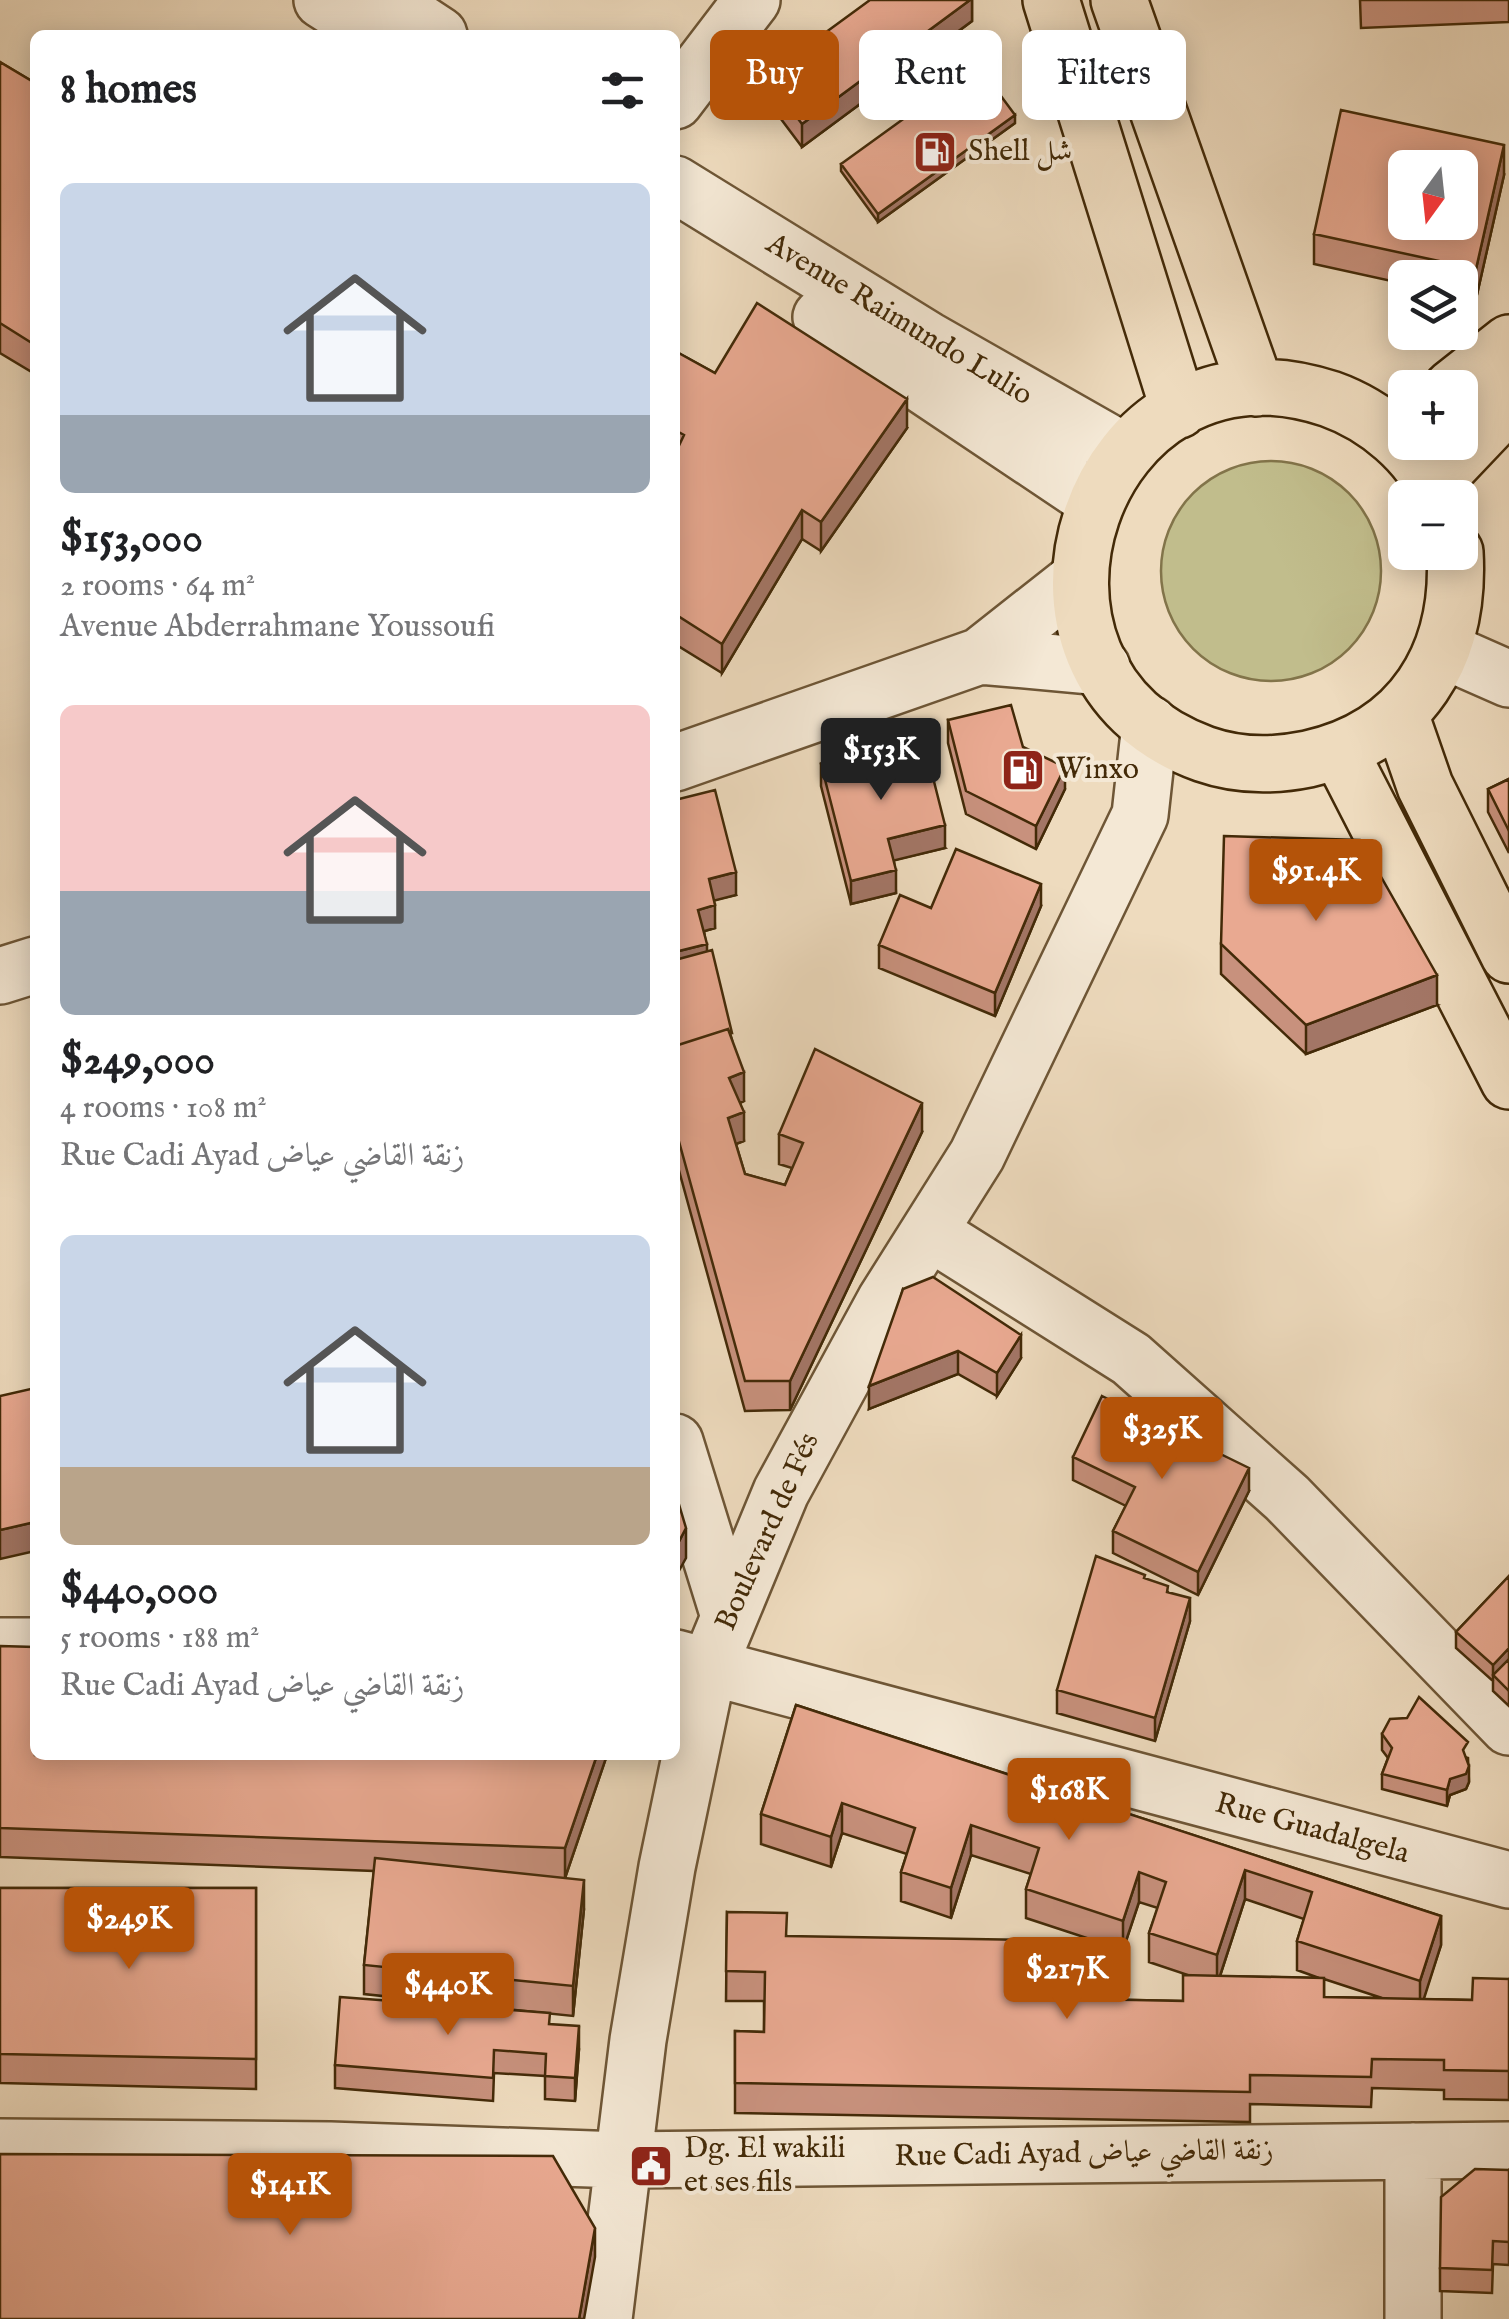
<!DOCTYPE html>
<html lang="en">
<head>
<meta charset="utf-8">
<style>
	:root { --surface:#fff; --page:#f6f6f6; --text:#202124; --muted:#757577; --accent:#b45309 }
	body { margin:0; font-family:"IM FELL English",Amiri,serif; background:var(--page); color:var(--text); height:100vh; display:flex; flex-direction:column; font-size:38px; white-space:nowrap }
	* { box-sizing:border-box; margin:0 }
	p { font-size:32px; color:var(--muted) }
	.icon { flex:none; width:55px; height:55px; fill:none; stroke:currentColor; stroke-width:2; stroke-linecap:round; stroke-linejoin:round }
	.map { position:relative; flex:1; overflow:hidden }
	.details { position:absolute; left:30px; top:30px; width:650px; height:1730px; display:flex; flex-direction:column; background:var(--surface); border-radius:15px; box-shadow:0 5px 25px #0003 }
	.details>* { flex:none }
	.guide { position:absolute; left:710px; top:30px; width:648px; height:90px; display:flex; gap:20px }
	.needle { width:65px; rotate:195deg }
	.buttons { position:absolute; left:1388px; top:150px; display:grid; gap:20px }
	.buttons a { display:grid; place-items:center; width:90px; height:90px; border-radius:15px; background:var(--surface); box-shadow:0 5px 25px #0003; font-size:50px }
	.price { position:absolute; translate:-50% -85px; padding:0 22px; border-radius:10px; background:var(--accent); color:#fff; font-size:32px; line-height:65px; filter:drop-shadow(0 2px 5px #0008) }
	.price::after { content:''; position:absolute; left:50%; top:60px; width:30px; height:22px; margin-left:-15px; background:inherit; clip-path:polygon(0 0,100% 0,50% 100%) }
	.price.selected { background:#222; color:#fff }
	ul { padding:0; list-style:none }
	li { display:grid; align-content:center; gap:20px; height:530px; padding:0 30px }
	li span { display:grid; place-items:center; height:310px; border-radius:15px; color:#555 }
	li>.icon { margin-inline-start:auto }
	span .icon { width:180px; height:180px; fill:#fffc; stroke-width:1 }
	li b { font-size:42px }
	h2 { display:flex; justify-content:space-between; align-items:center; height:120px; padding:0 30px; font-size:42px }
	.pill { padding:0 35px; border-radius:15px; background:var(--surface); box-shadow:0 5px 25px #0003; font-size:35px; line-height:90px }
	.pill.selected { background:var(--accent); color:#fff }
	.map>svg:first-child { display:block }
</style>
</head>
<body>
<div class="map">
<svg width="1509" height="2319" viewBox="0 0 1509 2319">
	<rect width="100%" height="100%" fill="#eedbbe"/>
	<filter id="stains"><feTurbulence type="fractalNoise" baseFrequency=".002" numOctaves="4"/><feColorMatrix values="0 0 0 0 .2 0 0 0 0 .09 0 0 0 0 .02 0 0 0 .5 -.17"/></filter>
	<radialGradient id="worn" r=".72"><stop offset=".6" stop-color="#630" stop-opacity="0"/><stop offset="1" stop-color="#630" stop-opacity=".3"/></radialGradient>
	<!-- green -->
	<path fill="#c1bd8c" stroke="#82744a" stroke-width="2.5" d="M1161 571a110 110 0 1 1 220 0a110 110 0 1 1-220 0Z"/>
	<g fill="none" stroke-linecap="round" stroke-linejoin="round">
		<!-- minor casing -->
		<g stroke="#6e5636" stroke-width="60">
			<path id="minor" d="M 322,0 L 377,35
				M 386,0 L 439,35
				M 675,101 L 752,0
				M 675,184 L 928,340 L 1125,452
				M 821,317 L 1094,500
				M 1443,650 L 1509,679
				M 980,656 L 1079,578
				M 675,763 L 980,656 L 1102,667
				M 0,976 L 35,965
				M 931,1233 L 1131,1359 L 1287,1498 L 1509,1727
				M 675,1442 L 728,1613
				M 0,1646 L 35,1646
				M 676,1658 L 1509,1880
				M 0,2147 L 330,2150 L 621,2160 L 1509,2150
				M 1413,2151 L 1413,2319
				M 604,2319 L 638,2040 L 667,1867 L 709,1666 L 781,1492 L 885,1301 L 977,1155 L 1140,815 L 1150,724"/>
		</g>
		<!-- major casing -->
		<g stroke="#432a08" stroke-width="60">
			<path id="major" d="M 1051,0 L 1179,410
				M 1119,0 L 1256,388
				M 1452,388 L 1509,343
				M 1433,483 L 1509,403
				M 1439,498 C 1421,452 1375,415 1330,399 C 1092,319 975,671 1204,754 C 1238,766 1274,766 1308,759 C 1412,736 1461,655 1455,552
				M 1400,714 L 1425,786 L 1509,955
				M 1340,752 L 1509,1081"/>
		</g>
		<!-- minor -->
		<use href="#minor" stroke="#f4e8d5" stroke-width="55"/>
		<!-- major -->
		<use href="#major" stroke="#eedbbe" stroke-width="55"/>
	</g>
	<!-- wall -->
	<path fill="#c8917d" stroke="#432a08" stroke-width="2.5" fill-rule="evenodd" d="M 972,0 L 972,21 L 802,147 L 766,99 L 766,76 Z
		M 1360,0 L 1509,0 L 1509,22 L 1361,28 Z
		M 0,62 L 35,83 L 35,374 L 0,353 Z
		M 1015,123 L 878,222 L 841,171 L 841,164 Z
		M 1504,175 L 1476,299 L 1460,295 L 1460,278 L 1405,278 L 1405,284 L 1314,264 L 1314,234 Z
		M 675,351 L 715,373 L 907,428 L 821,551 L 802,539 L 722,673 L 675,644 Z
		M 948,720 L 1023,747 L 1065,789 L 1036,849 L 966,814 L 948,743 Z
		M 821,764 L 945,848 L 894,860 L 896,893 L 851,904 L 821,786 Z
		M 1509,779 L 1509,853 L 1488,812 L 1488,789 Z
		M 675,800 L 736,895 L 714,900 L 715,928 L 704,931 L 707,951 L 732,1040 L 744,1101 L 740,1103 L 744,1141 L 736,1144 L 745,1174 L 785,1185 L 792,1168 L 779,1164 L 779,1134 L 922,1132 L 790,1410 L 745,1411 L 675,1156 Z
		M 1041,906 L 995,1016 L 879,968 L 879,945 L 931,908 Z
		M 1221,944 L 1437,1005 L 1306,1054 L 1221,974 Z
		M 903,1289 L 1021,1358 L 997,1396 L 958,1374 L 869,1409 Z
		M 1073,1457 L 1249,1491 L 1198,1595 L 1113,1553 L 1113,1531 L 1126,1506 L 1073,1480 Z
		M 1509,1576 L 1509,1706 L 1493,1691 L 1493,1681 L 1456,1648 L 1456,1632 Z
		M 1145,1579 L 1168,1592 L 1190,1621 L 1155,1741 L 1057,1713 L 1057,1690 Z
		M 0,1646 L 35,1755 L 607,1755 L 565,1878 L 584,1909 L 573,2016 L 364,1994 L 364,1965 L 374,1871 L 0,1857 Z
		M 796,1705 L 1441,1916 L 1441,1945 L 1423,1999 L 1472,2000 L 1509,1979 L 1509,2100 L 1444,2099 L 1444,2090 L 1372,2088 L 1371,2107 L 1250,2104 L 1250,2122 L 735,2113 L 735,2031 L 764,2032 L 764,2001 L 726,2001 L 727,1912 L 787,1936 L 1037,1998 L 1183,2001 L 1188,1975 L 1149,1962 L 1149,1933 L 1158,1908 L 1139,1902 L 1123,1950 L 1026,1918 L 1026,1889 L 1031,1874 L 971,1855 L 951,1918 L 901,1901 L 901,1872 L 907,1854 L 842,1833 L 831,1867 L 761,1844 L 761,1814 ZM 1245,1899 L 1304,1919 L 1297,1941 L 1297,1970 L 1319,1978 L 1220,1976 ZM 1324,1979 L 1382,1998 L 1324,1997 Z
		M 1382,1734 L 1468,1758 L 1469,1782 L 1466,1789 L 1450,1795 L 1447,1806 L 1382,1789 L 1382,1774 L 1388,1758 L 1382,1750 Z
		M 0,1888 L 256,1888 L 256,2089 L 0,2083 Z
		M 550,2024 L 579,2049 L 575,2101 L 545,2099 L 545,2076 L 494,2073 L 493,2101 L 335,2088 L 335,2065 Z
		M 1509,2170 L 1509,2265 L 1493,2264 L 1492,2293 L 1440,2291 L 1440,2268 Z"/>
	<!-- shaded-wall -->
	<path fill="#a37666" stroke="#432a08" stroke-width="2.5" d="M 970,0 L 972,0 L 972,21 L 802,147 L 802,124 Z
		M 1015,115 L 1015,123 L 878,222 L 878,214 Z
		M 1504,145 L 1504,175 L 1476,299 L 1476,269 Z
		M 907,399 L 907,428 L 821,551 L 821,522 Z
		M 802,510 L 802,539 L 722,673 L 722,644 Z
		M 1065,767 L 1065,789 L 1036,849 L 1036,826 Z
		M 945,825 L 945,848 L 888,862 L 888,839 Z
		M 896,870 L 896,893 L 851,904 L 851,881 Z
		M 736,872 L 736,895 L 709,902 L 709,879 Z
		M 1041,884 L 1041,906 L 995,1016 L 995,993 Z
		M 715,905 L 715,928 L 698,933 L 698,910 Z
		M 707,944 L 707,967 L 675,975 L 675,952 Z
		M 1437,975 L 1437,1005 L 1306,1054 L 1306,1025 Z
		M 744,1072 L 744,1101 L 729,1108 L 729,1078 Z
		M 922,1103 L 922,1132 L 790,1410 L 790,1381 Z
		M 744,1112 L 744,1141 L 728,1147 L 728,1118 Z
		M 1021,1335 L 1021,1358 L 997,1396 L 997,1373 Z
		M 958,1351 L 958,1374 L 869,1409 L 869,1386 Z
		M 1249,1468 L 1249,1491 L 1198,1595 L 1198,1572 Z
		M 35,1522 L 35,1551 L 0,1559 L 0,1530 Z
		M 686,1528 L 686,1558 L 675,1578 L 675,1549 Z
		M 1190,1598 L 1190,1621 L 1155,1741 L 1155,1718 Z
		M 1509,1648 L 1509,1664 L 1493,1675 L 1493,1681 L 1493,1665 Z
		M 597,1755 L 607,1755 L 565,1878 L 565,1848 Z
		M 1469,1766 L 1469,1782 L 1466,1789 L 1450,1795 L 1447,1806 L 1447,1790 L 1450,1779 Z
		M 842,1803 L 842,1833 L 831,1867 L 831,1837 Z
		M 971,1825 L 971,1855 L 951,1918 L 951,1888 Z
		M 1245,1870 L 1245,1899 L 1217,1985 L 1217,1955 Z
		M 1139,1872 L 1139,1902 L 1123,1950 L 1123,1921 Z
		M 584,1880 L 584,1909 L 573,2016 L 573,1986 Z
		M 1441,1916 L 1441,1945 L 1420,2011 L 1420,1981 Z
		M 579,2026 L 579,2049 L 575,2101 L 575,2078 Z
		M 595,2228 L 595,2257 L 584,2319 L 579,2319 Z"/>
	<!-- building -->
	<path fill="#e9a991" stroke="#432a08" stroke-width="2.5" fill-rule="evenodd" d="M 870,0 L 970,0 L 802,124 L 766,76 Z
		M 0,62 L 35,83 L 35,345 L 0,323 Z
		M 978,65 L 1015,115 L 878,214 L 841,164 Z
		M 1341,110 L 1504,145 L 1476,269 L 1314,234 ZM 1405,168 L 1460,168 L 1460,222 L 1405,222 Z
		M 757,303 L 907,399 L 821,522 L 802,510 L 722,644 L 675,614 L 675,454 L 684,435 L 675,430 L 675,351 L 715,373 Z
		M 1011,705 L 1023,747 L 1065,767 L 1036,826 L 966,791 L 948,720 Z
		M 923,738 L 945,825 L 888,839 L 896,870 L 851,881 L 821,764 Z
		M 1509,779 L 1509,831 L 1488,789 Z
		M 715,790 L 736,872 L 709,879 L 715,905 L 698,910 L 707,944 L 675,952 L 675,800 Z
		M 1224,836 L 1360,840 L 1437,975 L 1306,1025 L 1221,944 Z
		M 956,849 L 1041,884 L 995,993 L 879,945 L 900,895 L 931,908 Z
		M 712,950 L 732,1033 L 730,1033 L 728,1029 L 675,1046 L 675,960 Z
		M 728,1029 L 744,1072 L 729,1078 L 744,1112 L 728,1118 L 745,1174 L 785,1185 L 803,1143 L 779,1134 L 815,1049 L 922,1103 L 790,1381 L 745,1381 L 675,1127 L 675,1046 Z
		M 933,1277 L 1021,1335 L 997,1373 L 958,1351 L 869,1386 L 903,1289 Z
		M 35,1388 L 35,1522 L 0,1530 L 0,1396 Z
		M 1102,1396 L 1249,1468 L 1198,1572 L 1113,1531 L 1135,1487 L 1073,1457 Z
		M 675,1491 L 686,1528 L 675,1549 Z
		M 1096,1556 L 1145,1575 L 1144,1578 L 1168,1586 L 1167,1592 L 1190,1598 L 1155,1718 L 1057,1690 Z
		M 1509,1576 L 1509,1648 L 1493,1665 L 1456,1632 Z
		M 0,1646 L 35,1647 L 35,1755 L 597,1755 L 565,1848 L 0,1828 Z
		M 1509,1659 L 1509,1691 L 1493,1675 Z
		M 1419,1697 L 1468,1742 L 1463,1750 L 1469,1766 L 1466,1774 L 1450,1779 L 1447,1790 L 1382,1774 L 1392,1748 L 1382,1734 L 1390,1719 L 1407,1718 Z
		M 796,1705 L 1441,1916 L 1420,1981 L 1297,1941 L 1312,1892 L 1245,1870 L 1217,1955 L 1149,1933 L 1166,1882 L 1139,1872 L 1123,1921 L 1026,1889 L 1039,1848 L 971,1825 L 951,1888 L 901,1872 L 915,1828 L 842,1803 L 831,1837 L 761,1814 Z
		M 375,1858 L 584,1880 L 573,1986 L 364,1965 Z
		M 0,1888 L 256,1888 L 256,2059 L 0,2054 Z
		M 727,1912 L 787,1913 L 786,1936 L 1037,1940 L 1036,1998 L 1183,2001 L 1183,1975 L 1324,1978 L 1324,1997 L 1472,2000 L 1473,1978 L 1509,1979 L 1509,2071 L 1444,2070 L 1444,2060 L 1372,2059 L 1371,2077 L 1250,2075 L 1250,2092 L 735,2083 L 735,2031 L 764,2032 L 765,1972 L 726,1971 Z
		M 340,1997 L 550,2013 L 549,2024 L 579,2026 L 575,2078 L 545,2076 L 546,2054 L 494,2050 L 493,2078 L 335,2065 Z
		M 0,2154 L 553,2156 L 595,2228 L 579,2319 L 0,2319 Z
		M 1475,2169 L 1509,2170 L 1509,2242 L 1493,2241 L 1492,2270 L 1440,2268 L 1441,2197 Z"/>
	<!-- icons -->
	<defs>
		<g id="fuel-square" transform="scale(2.25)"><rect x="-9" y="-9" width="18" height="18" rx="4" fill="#8f2418" stroke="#f4e8d5"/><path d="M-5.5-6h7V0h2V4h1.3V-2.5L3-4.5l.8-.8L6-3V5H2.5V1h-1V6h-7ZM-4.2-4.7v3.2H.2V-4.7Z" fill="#fff"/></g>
		<g id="civic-square" transform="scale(2.25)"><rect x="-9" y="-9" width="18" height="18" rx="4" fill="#8f2418" stroke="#f4e8d5"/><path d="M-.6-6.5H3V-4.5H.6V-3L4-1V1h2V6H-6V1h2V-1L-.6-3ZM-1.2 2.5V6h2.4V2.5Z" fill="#fff"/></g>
	</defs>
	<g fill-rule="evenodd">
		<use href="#fuel-square" x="935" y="152"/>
		<use href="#fuel-square" x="1023" y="770"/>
		<use href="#civic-square" x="651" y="2166"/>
	</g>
	<g text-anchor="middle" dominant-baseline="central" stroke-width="8" stroke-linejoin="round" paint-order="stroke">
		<!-- poi labels -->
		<g font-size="30" fill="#432a08" stroke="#f4e8d5" text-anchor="start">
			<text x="968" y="152">Shell شل</text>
			<text x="1056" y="770">Winxo</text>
			<text x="684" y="2149">Dg. El wakili<tspan x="684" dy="34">et ses fils</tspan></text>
		</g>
		<!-- street labels -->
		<g font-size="30" fill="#432a08" stroke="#f4e8d5">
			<text transform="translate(899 320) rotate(31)">Avenue Raimundo Lulio</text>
			<text transform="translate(768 1532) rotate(-66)">Boulevard de Fés</text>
			<text transform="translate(1312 1829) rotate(15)">Rue Guadalgela</text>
			<text transform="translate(1084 2154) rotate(-1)">Rue Cadi Ayad زنقة القاضي عياض</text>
		</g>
	</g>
	<rect width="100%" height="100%" filter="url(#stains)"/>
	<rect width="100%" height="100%" fill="url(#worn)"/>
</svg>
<div class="buttons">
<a><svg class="needle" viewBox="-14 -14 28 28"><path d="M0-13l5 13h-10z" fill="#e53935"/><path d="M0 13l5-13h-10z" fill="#757577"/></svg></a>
<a><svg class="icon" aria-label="layers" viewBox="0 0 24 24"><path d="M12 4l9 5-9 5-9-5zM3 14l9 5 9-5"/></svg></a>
<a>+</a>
<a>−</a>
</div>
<b class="price selected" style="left:881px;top:803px">$153K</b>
<b class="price" style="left:1316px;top:924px">$91.4K</b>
<b class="price" style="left:1162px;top:1482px">$325K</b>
<b class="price" style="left:1069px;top:1843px">$168K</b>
<b class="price" style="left:129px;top:1972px">$249K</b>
<b class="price" style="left:1067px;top:2022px">$217K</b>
<b class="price" style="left:448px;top:2038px">$440K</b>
<b class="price" style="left:290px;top:2238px">$141K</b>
<div class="guide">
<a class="pill selected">Buy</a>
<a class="pill">Rent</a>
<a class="pill">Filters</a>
</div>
<section class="details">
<h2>8 homes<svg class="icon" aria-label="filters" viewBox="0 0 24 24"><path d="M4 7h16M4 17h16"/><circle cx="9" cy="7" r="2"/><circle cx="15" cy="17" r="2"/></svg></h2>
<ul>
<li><span style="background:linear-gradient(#c9d6e8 75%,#9aa5b1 0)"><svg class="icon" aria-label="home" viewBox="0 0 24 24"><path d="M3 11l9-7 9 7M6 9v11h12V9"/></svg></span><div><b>$153,000</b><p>2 rooms · 64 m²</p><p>Avenue Abderrahmane Youssoufi</p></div></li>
<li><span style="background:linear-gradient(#f6c9c9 60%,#9aa5b1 0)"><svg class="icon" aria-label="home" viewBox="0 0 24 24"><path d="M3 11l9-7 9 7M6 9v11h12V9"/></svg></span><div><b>$249,000</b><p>4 rooms · 108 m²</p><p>Rue Cadi Ayad زنقة القاضي عياض</p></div></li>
<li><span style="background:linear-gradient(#c9d6e8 75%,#b9a48a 0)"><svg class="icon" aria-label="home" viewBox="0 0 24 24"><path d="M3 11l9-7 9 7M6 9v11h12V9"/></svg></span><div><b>$440,000</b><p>5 rooms · 188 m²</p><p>Rue Cadi Ayad زنقة القاضي عياض</p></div></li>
</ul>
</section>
</div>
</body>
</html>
